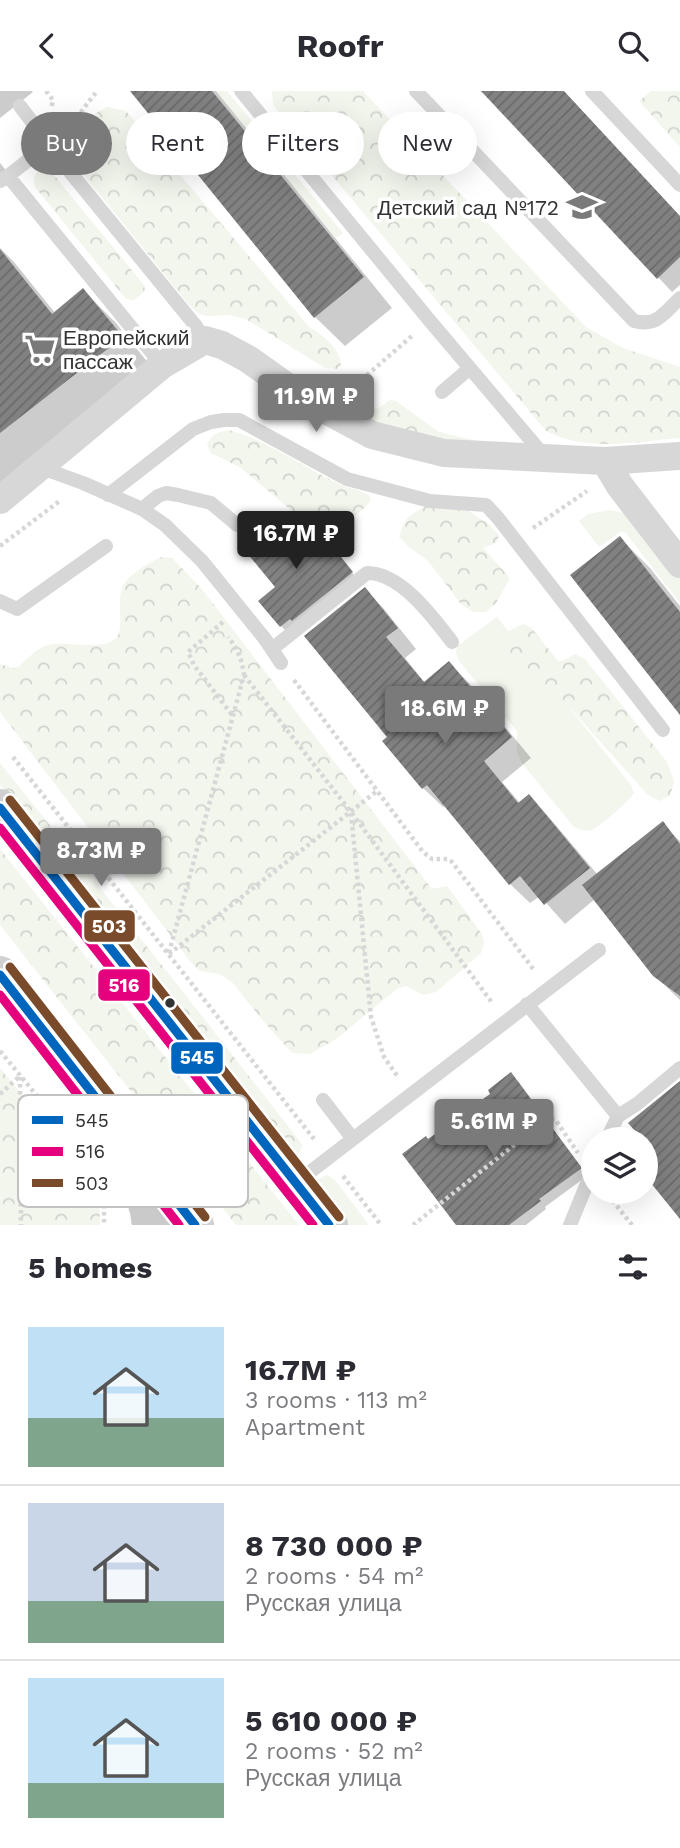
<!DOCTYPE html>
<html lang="en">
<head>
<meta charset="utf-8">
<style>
	:root { --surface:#fff; --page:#f2f2f3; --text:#2b2b33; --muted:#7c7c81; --line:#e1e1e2; --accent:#7a7a7a }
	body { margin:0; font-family:"Work Sans",sans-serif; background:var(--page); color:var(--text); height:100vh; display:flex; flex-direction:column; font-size:26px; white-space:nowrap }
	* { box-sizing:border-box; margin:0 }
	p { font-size:23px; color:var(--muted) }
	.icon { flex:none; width:38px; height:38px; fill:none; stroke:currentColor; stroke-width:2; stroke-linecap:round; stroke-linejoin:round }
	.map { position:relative; height:1134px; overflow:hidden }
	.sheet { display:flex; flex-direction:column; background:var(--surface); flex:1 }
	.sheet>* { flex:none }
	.guide { position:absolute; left:21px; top:21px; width:639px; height:63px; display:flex; gap:14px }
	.buttons { position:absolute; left:581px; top:1036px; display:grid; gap:14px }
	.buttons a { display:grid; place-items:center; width:77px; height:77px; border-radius:50%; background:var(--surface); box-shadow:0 7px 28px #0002; font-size:35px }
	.price { position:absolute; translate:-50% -60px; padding:0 16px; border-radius:7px; background:var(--accent); color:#fff; font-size:23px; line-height:46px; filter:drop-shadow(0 2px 4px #0008) }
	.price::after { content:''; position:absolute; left:50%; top:42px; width:21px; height:16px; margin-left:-10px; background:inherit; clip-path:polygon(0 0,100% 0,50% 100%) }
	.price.current { background:#222; color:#fff }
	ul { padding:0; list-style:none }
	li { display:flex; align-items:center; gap:21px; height:175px; padding:0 28px }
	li+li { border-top:2px solid var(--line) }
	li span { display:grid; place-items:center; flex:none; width:196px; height:140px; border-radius:0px; color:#555 }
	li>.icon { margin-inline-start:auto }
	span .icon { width:84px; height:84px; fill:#fffc; stroke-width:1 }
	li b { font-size:30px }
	h2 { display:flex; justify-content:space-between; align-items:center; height:84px; padding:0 28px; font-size:30px }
	.tag { padding:0 24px; border-radius:32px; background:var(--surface); box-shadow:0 7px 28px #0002; font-size:24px; line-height:63px }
	.tag.current { background:var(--accent); color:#fff }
	header { display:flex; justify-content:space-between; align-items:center; height:91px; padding:0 28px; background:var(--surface); font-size:32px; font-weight:700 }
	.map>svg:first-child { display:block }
</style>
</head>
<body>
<header><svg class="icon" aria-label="back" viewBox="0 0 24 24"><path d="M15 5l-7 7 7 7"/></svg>Roofr<svg class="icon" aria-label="search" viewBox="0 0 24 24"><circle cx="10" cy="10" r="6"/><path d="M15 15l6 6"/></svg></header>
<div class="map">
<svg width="680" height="1134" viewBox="0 0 680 1134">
	<defs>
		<pattern id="forest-crowns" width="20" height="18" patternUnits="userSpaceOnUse" patternTransform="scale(1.75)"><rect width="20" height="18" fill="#f2f6ed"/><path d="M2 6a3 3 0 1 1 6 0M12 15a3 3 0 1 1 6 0" fill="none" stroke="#d0d3cc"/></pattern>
		<pattern id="building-hatch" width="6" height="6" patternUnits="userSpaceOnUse" patternTransform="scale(1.75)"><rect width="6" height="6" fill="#818181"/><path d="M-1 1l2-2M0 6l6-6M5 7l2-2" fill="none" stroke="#6a6a6a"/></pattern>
	</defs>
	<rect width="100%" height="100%" fill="#fff"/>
	<!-- green -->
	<path fill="#f2f6ed" d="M 216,0 L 227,0 L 276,60 L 269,65 Z
		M 282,68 L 343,142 L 336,147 L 276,74 Z
		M 610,419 L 628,423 L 680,483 L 680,512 L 625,441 L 620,441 L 599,456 L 579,430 L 588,423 Z
		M 497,526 L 631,694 L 634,702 C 629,710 599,737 591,739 C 585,741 579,738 574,736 L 521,671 L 517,662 L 517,640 L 459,570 L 456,562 L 457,555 Z
		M 327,1084 L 335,1089 L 369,1134 L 346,1134 L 317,1089 Z"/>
	<!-- forest -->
	<path fill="url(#forest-crowns)" d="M 272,0 L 363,0 L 586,236 L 623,257 L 680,276 L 680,347 C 636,351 587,361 546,340 L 273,14 Z
		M 651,0 L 680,0 L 680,56 L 639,10 Z
		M 107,16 L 126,20 L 309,236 C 323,244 340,257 341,274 L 337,278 L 325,277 L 246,228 L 228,224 L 207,225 L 199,223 L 189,214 L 67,63 L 65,57 C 70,40 92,23 107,16 Z
		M 45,77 L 49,78 L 144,194 L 145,200 L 134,209 L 126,208 L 35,96 C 32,87 35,80 45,77 Z
		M 390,309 L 396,310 L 439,341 L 481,351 L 445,356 L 350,322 L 351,316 L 354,314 L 377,318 Z
		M 229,339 C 271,351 301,375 339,393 C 350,398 360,398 370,405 L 371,409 C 361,423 340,438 322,438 C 318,438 314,436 310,435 L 241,377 L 211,362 L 207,354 C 211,343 218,341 229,339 Z
		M 427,415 L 467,419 L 490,434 L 499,444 L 496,452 L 483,457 L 510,487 L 496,512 L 486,521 L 473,521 L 461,513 L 428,470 L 409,456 L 399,446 C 405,426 409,424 427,415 Z
		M 161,466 L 172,467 L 201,497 L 432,798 L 447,795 L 482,843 L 484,852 L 481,862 L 436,901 L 423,904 L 406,895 L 397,898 L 336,948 L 310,963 L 292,962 L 264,931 L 232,891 L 219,883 L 200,880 L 190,870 L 0,621 L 0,573 L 13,577 L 18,576 C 26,569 38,556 48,554 C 68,549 101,561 116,547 C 125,539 116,508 123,495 C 130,482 149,472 161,466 Z
		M 523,533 L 531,536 L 558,570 L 563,570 L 575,563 L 585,568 L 667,671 L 674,691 L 670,705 L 659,710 L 647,703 L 571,618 L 529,597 L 512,581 L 504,564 L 503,549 L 509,540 Z
		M 0,672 L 180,897 L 302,1053 C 302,1059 301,1061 295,1063 L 171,903 L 0,694 Z
		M 0,758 L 299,1134 L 236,1134 L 0,834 Z
		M 0,977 L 99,1097 L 100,1134 L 0,1134 Z"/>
	<!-- shadow -->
	<path fill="#0003" d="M 0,0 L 32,0 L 33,1 L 0,27 Z
		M 132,0 L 216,0 L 392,217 L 345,255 L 315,226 Z
		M 484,0 L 562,0 L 680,126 L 680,194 L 672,201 Z
		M 0,72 L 9,83 L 0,90 Z
		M 0,157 L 14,171 L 56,223 L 83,199 L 115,231 L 154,279 L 0,398 Z
		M 620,447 L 650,477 L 680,515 L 680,621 Z
		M 321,462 L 336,462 L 358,489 L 288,542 L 281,535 Z
		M 365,498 L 384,518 L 416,558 L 405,567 L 425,592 L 449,572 L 469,592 L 531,667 L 502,691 L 520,712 L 529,705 L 548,725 L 598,784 L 662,733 L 680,750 L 680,909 L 654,884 L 595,808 L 565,833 L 540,805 L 530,812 L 510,793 L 446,714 L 443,716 L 423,697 L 390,647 Z
		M 518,990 L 587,1085 L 545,1116 L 546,1118 L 526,1134 L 457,1134 L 428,1050 Z"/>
	<!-- building -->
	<path fill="url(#building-hatch)" d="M 130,0 L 212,0 L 364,186 L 314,227 Z
		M 481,0 L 564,0 L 680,125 L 680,166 L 657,188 Z
		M 0,158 L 52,223 L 83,197 L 123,246 L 0,342 Z
		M 290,425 L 320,460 L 330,452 L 353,481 L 292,530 L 290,528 L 280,536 L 258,510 L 275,496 L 247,462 Z
		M 620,445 L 680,521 L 680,624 L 570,484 Z
		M 365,496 L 398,537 L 386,546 L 424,591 L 449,570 L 512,646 L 484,670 L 518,712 L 529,703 L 590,777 L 544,814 L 520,785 L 509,794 L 427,694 L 422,698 L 382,650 L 387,646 L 304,545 Z
		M 663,730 L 680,753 L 680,905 L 653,885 L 582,794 Z
		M 511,981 L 582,1077 L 539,1108 L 541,1110 L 509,1134 L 456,1134 L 402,1063 L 426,1045 L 428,1048 L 490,1003 L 488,999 Z
		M 680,990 L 680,1128 L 646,1086 L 646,1048 L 642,1048 L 628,1032 Z"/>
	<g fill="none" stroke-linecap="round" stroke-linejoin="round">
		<!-- path -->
		<path stroke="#d7d7d7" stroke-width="4.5" stroke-dasharray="3.5 3.5" stroke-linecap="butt" d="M 46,0 L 53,9 L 51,18
			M 68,38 L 97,0
			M 351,298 L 413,244
			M 533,437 L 587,400
			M 0,455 L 61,409
			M 223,531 L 188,561 L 194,574 L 232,624
			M 244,584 L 351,721 L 493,913
			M 294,589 L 423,761 L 432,768 L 448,768 L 452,771 L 534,879
			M 13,666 L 314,1048
			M 351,722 L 371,926 L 384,966 L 398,986
			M 169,862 L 244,584 C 242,568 238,559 228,546
			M 169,863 L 377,700
			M 0,960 L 84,1062 L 104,1101 L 104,1134
			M 0,1003 L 20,985 L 21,1134
			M 343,1085 L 381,1134
			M 608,1104 L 632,1134
			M 413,1134 L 547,1028 L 555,1028 L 578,1062"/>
		<!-- service -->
		<path stroke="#d7d7d7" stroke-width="14" d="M 241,0 L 430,230 L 546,367
			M 416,0 L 634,230 C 657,236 664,222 680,207
			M 592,0 L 680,94
			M 20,15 L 66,76 L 195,234 L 205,249
			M 8,85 L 49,53
			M 0,90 L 8,85 L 162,274
			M 442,301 L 470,277
			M 39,376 L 83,392 L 142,418 L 165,434 L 202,470 L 265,548 L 281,572
			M 108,404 L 193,338 L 211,331 L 224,329 L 239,329 L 347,388 L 430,410 L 486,414 L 498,427 L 663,639
			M 142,418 L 158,405 L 166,402 L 178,404 L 211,412 L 237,434
			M 0,510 L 17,518 L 106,455
			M 272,558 L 367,482 C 401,482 433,526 452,551
			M 527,913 L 618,1025 L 637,1013 L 680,977
			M 323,1009 L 353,1048
			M 607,1048 L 618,1025
			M 297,1091 L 599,859
			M 570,1134 L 593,1078"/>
		<!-- minor -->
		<path stroke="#d7d7d7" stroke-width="28" d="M 605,370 L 620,395 L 680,473
			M 0,409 L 162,274 L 205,249 L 222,254 L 248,268 L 300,305 L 372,344 L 444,362 L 605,370 L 680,365"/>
		<!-- secondary -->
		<path stroke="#d0d0d0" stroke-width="38" d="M 0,717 L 329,1134
			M 0,884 L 195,1134"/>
		<!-- primary -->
		<path stroke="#cacaca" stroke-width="38" d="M 129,1049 L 149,1120 L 151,1134"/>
		<!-- bus-1 casing -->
		<g stroke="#fff" stroke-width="14">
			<path id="bus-1" d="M 0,717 L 329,1134
				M 0,884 L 195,1134"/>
		</g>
		<!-- bus-2 casing -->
		<g stroke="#fff" stroke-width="14">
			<path id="bus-2" d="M 0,737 L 313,1134
				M 0,904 L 179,1134"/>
		</g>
		<!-- bus-3 casing -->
		<g stroke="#fff" stroke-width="14">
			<path id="bus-3" d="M 10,709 L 339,1126
				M 10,876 L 205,1126"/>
		</g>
		<!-- bus-1 -->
		<use href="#bus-1" stroke="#0065bd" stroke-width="9"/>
		<!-- bus-2 -->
		<use href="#bus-2" stroke="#e5007d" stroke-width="9"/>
		<!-- bus-3 -->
		<use href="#bus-3" stroke="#7a4b2a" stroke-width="9"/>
	</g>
	<!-- icons -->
	<defs>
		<g id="school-bare" transform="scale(2.415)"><path d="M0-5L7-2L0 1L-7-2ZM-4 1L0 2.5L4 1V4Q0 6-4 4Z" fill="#7a7a7a" stroke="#fff" stroke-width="2.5" paint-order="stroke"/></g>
		<g id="supermarket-bare" transform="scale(2.415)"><path d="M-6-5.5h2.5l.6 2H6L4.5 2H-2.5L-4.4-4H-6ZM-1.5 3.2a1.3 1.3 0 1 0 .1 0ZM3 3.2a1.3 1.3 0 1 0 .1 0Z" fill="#7a7a7a" stroke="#fff" stroke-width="2.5" paint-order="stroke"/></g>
	</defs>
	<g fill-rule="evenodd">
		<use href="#school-bare" x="582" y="116"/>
		<use href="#supermarket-bare" x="40" y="258"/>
	</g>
	<!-- markers -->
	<circle fill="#333" stroke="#fff" stroke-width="2.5" cx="170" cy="912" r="6"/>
	<g text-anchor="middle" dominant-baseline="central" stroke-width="7" stroke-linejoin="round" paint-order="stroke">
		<!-- poi labels -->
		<g font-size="21" fill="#333" stroke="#fff" text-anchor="end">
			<text x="559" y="116">Детский сад №172</text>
			<text x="63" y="246" text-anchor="start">Европейский<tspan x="63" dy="24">пассаж</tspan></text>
		</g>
	</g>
	<!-- legend -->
	<rect x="18" y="1004" width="230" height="112" rx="10" fill="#fff" stroke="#c2c2c2" stroke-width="2"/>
	<rect x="32" y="1025" width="31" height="8" fill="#0065bd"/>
	<rect x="32" y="1056" width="31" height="9" fill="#e5007d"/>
	<rect x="32" y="1088" width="31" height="8" fill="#7a4b2a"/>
	<g font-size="19" fill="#333">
		<text x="75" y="1036">545</text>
		<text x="75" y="1067">516</text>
		<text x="75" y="1099">503</text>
	</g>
	<g stroke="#fff" stroke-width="2.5">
		<rect x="83" y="818" width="53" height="34" rx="7" fill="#7a4b2a"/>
		<rect x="97" y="877" width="54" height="34" rx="7" fill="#e5007d"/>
		<rect x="170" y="950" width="54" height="34" rx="7" fill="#0065bd"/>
	</g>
	<g font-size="19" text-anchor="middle" font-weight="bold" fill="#fff">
		<text x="109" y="842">503</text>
		<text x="124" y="901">516</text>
		<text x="197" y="973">545</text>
	</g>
</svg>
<div class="buttons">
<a><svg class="icon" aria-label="layers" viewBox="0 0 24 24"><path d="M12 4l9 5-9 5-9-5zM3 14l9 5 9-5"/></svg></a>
</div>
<b class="price" style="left:316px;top:343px">11.9M ₽</b>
<b class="price current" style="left:296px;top:480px">16.7M ₽</b>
<b class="price" style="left:445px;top:655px">18.6M ₽</b>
<b class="price" style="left:101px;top:797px">8.73M ₽</b>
<b class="price" style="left:494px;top:1068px">5.61M ₽</b>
<div class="guide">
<a class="tag current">Buy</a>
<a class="tag">Rent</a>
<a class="tag">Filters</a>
<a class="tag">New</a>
</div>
</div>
<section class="sheet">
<h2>5 homes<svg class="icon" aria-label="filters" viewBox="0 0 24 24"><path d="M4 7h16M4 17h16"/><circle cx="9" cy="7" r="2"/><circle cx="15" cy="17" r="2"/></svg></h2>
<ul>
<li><span style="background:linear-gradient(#bfe0f5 65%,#7fa58c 0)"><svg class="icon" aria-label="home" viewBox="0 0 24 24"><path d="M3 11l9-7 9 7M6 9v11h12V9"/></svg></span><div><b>16.7M ₽</b><p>3 rooms · 113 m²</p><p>Apartment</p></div></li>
<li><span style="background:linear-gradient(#c9d6e8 70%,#7fa58c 0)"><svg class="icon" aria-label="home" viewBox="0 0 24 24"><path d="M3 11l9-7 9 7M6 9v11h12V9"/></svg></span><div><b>8 730 000 ₽</b><p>2 rooms · 54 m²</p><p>Русская улица</p></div></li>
<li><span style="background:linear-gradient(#bfe0f5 75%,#7fa58c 0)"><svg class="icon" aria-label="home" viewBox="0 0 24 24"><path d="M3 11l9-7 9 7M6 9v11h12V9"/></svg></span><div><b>5 610 000 ₽</b><p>2 rooms · 52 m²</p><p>Русская улица</p></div></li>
</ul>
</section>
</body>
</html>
